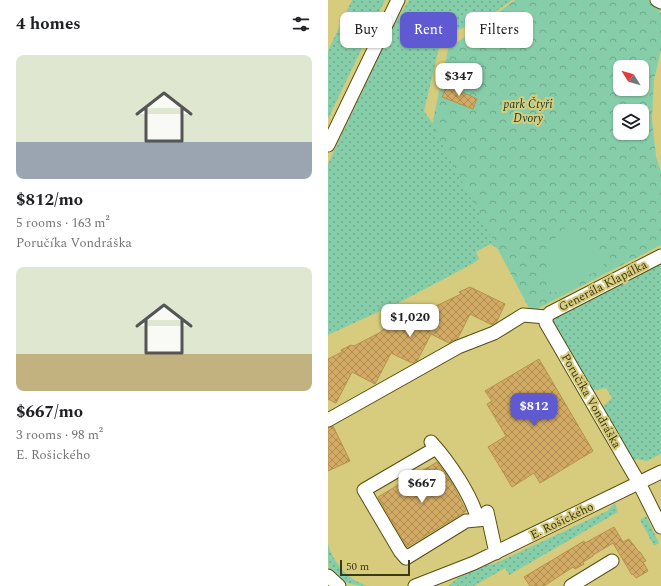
<!DOCTYPE html>
<html lang="en">
<head>
<meta charset="utf-8">
<style>
	:root { --surface:#fff; --page:#f6f6f6; --text:#202124; --muted:#757577; --accent:#605ad2 }
	body { margin:0; font-family:Spectral,serif; background:var(--page); color:var(--text); height:100vh; display:flex; flex-direction:column; font-size:15px; white-space:nowrap }
	* { box-sizing:border-box; margin:0 }
	p { font-size:13px; color:var(--muted) }
	.icon { flex:none; width:22px; height:22px; fill:none; stroke:currentColor; stroke-width:2; stroke-linecap:round; stroke-linejoin:round }
	.map { position:relative; flex:1; overflow:hidden }
	.sheet { display:flex; flex-direction:column; background:var(--surface); width:328px }
	.sheet>* { flex:none }
	.hud { position:absolute; left:12px; top:12px; width:261px; height:36px; display:flex; gap:8px }
	.needle { width:26px; rotate:307deg }
	.buttons { position:absolute; left:285px; top:60px; display:grid; gap:8px }
	.buttons a { display:grid; place-items:center; width:36px; height:36px; border-radius:8px; background:var(--surface); box-shadow:0 1px 3px #0004; font-size:20px }
	.scale { position:absolute; left:12px; bottom:10px; width:70px; box-sizing:border-box; padding-left:4px; border:2px solid #3d3817; border-top:0; font-size:11px; line-height:14px; white-space:nowrap; color:#3d3817; -webkit-text-stroke:3px #d7cc7d; paint-order:stroke }
	.price { position:absolute; translate:-50% -34px; padding:0 9px; border-radius:8px; background:#fff; color:#222; font-size:13px; line-height:26px; filter:drop-shadow(0 1px 2px #0008) }
	.price::after { content:''; position:absolute; left:50%; top:24px; width:12px; height:9px; margin-left:-6px; background:inherit; clip-path:polygon(0 0,100% 0,50% 100%) }
	.price.on { background:var(--accent); color:#fff }
	ul { padding:0; list-style:none }
	li { display:grid; align-content:center; gap:8px; height:212px; padding:0 16px }
	li span { display:grid; place-items:center; height:124px; border-radius:8px; color:#555 }
	li>.icon { margin-inline-start:auto }
	span .icon { width:72px; height:72px; fill:#fffc; stroke-width:1 }
	li b { font-size:17px }
	h2 { display:flex; justify-content:space-between; align-items:center; height:48px; padding:0 16px; font-size:17px }
	.tag { padding:0 14px; border-radius:8px; background:var(--surface); box-shadow:0 1px 3px #0004; font-size:14px; line-height:36px }
	.tag.on { background:var(--accent); color:#fff }
	main { display:flex; flex:1; min-height:0 }
	.map>svg:first-child { display:block }
</style>
</head>
<body>
<main>
<section class="sheet">
<h2>4 homes<svg class="icon" aria-label="filters" viewBox="0 0 24 24"><path d="M4 7h16M4 17h16"/><circle cx="9" cy="7" r="2"/><circle cx="15" cy="17" r="2"/></svg></h2>
<ul>
<li><span style="background:linear-gradient(#dfe7d0 70%,#9aa5b1 0)"><svg class="icon" aria-label="home" viewBox="0 0 24 24"><path d="M3 11l9-7 9 7M6 9v11h12V9"/></svg></span><div><b>$812/mo</b><p>5 rooms · 163 m²</p><p>Poručíka Vondráška</p></div></li>
<li><span style="background:linear-gradient(#dfe7d0 70%,#c2b280 0)"><svg class="icon" aria-label="home" viewBox="0 0 24 24"><path d="M3 11l9-7 9 7M6 9v11h12V9"/></svg></span><div><b>$667/mo</b><p>3 rooms · 98 m²</p><p>E. Rošického</p></div></li>
</ul>
</section>
<div class="map">
<svg width="333" height="586" viewBox="0 0 333 586">
	<defs>
		<pattern id="grass-dots" width="8" height="8" patternUnits="userSpaceOnUse"><rect width="8" height="8" fill="#86cea9"/><path d="M2 2h.1M6 6h.1" fill="none" stroke="#6fa889" stroke-width="1.8" stroke-linecap="round"/></pattern>
		<pattern id="park-crowns" width="20" height="18" patternUnits="userSpaceOnUse"><rect width="20" height="18" fill="#86cea9"/><path d="M2 6a3 3 0 1 1 6 0M12 15a3 3 0 1 1 6 0" fill="none" stroke="#6fa889"/></pattern>
		<pattern id="building-cross-hatch" width="8" height="8" patternUnits="userSpaceOnUse"><rect width="8" height="8" fill="#d3ab65"/><path d="M0 0l8 8M0 8l8-8" fill="none" stroke="#ac8c52"/></pattern>
	</defs>
	<rect width="100%" height="100%" fill="#d7cc7d"/>
	<!-- grass -->
	<path fill="url(#grass-dots)" d="M 24,0 L 57,0 L 0,119 L 0,51 Z
		M 81,0 L 184,0 L 150,24 L 128,30 L 112,44 L 96,111 L 207,269 L 162,244 L 148,252 L 151,259 L 144,264 L 76,300 L 0,335 L 0,164 L 64,28 Z
		M 333,261 L 333,454 L 319,461 L 309,459 L 303,461 L 274,407 L 284,398 L 278,388 L 264,391 L 223,321 L 225,316 Z
		M 287,503 L 290,512 L 181,575 L 177,568 L 146,586 L 120,586 C 133,575 148,565 166,564 L 279,511 Z
		M 318,516 L 331,543 L 326,546 L 312,520 Z
		M 0,543 C 4,562 22,582 41,586 C 28,586 7,582 1,569 C 0,562 0,550 0,543 Z"/>
	<!-- park -->
	<path fill="url(#park-crowns)" fill-rule="evenodd" d="M 187,0 L 320,0 L 333,7 L 331,12 L 333,13 L 333,50 L 326,80 L 324,118 L 328,156 L 333,172 L 333,245 L 203,312 L 104,125 L 120,49 ZM 292,67 L 314,67 L 314,89 L 292,89 ZM 292,111 L 314,111 L 314,133 L 292,133 Z"/>
	<!-- pitch -->
	<path fill="#86cea9" d="M 235,228 L 255,238 L 277,256 L 275,268 L 224,294 L 219,282 L 220,253 L 218,247 L 224,243 Z"/>
	<!-- building -->
	<path fill="url(#building-cross-hatch)" stroke="#b7914a" d="M 119,85 L 149,99 L 145,109 L 114,97 Z
		M 142,287 L 177,304 L 168,323 L 164,325 L 142,314 L 130,338 L 121,343 L 103,334 L 89,361 L 84,363 L 63,353 L 47,384 L 24,372 L 8,403 L 0,399 L 0,359 L 14,352 L 13,350 L 23,345 L 26,346 L 53,332 L 53,331 L 63,325 L 67,327 L 93,313 L 92,311 L 103,306 L 106,307 L 133,294 L 131,292 Z
		M 211,359 L 265,451 L 212,483 L 206,473 L 184,487 L 160,447 L 178,436 L 159,404 L 164,401 L 157,391 Z
		M 5,426 L 22,461 L 0,471 L 0,428 Z
		M 109,462 L 124,483 L 138,511 L 79,547 L 50,497 Z
		M 286,527 L 295,542 L 301,539 L 311,552 L 312,552 L 318,561 L 315,562 L 320,571 L 308,578 L 305,574 L 304,575 L 285,543 L 265,555 L 265,556 L 255,562 L 256,564 L 247,569 L 245,567 L 216,586 L 202,586 L 196,577 L 256,541 L 257,543 Z"/>
	<g fill="none" stroke-linecap="round" stroke-linejoin="round">
		<!-- minor casing -->
		<g stroke="#574e0f" stroke-width="15">
			<path id="minor" d="M 329,0 L 333,2
				M 0,145 L 70,0
				M 218,317 L 218,323 L 311,483 L 333,527
				M 218,317 L 222,313 L 333,256
				M 0,420 L 130,347 L 166,333 L 195,315 L 218,317
				M 103,442 C 121,462 143,494 150,520
				M 108,448 L 36,490 L 72,551 L 78,558 L 138,521 L 159,519
				M 159,512 L 168,553
				M 0,576 L 11,586
				M 87,586 L 146,563 L 333,472
				M 243,586 L 284,561"/>
		</g>
		<!-- minor -->
		<use href="#minor" stroke="#fff" stroke-width="13"/>
	</g>
	<g text-anchor="middle" dominant-baseline="central" stroke-width="4" stroke-linejoin="round" paint-order="stroke">
		<!-- park labels -->
		<g font-size="12" font-style="italic" fill="#123c29" stroke="#d7cc7d">
			<text x="200" y="104">park Čtyři<tspan x="200" dy="14">Dvory</tspan></text>
		</g>
		<!-- street labels -->
		<g font-size="12" fill="#3d3817" stroke="#d7cc7d">
			<text transform="translate(275 286) rotate(-27)">Generála Klapálka</text>
			<text transform="translate(263 401) rotate(60)">Poručíka Vondráška</text>
			<text transform="translate(234 521) rotate(-26)">E. Rošického</text>
		</g>
	</g>
</svg>
<div class="buttons">
<a><svg class="needle" viewBox="-14 -14 28 28"><path d="M0-13l5 13h-10z" fill="#e53935"/><path d="M0 13l5-13h-10z" fill="#757577"/></svg></a>
<a><svg class="icon" aria-label="layers" viewBox="0 0 24 24"><path d="M12 4l9 5-9 5-9-5zM3 14l9 5 9-5"/></svg></a>
</div>
<div class="scale">50 m</div>
<b class="price" style="left:131px;top:97px">$347</b>
<b class="price" style="left:82px;top:338px">$1,020</b>
<b class="price on" style="left:206px;top:427px">$812</b>
<b class="price" style="left:94px;top:504px">$667</b>
<div class="hud">
<a class="tag">Buy</a>
<a class="tag on">Rent</a>
<a class="tag">Filters</a>
</div>
</div>
</main>
</body>
</html>
